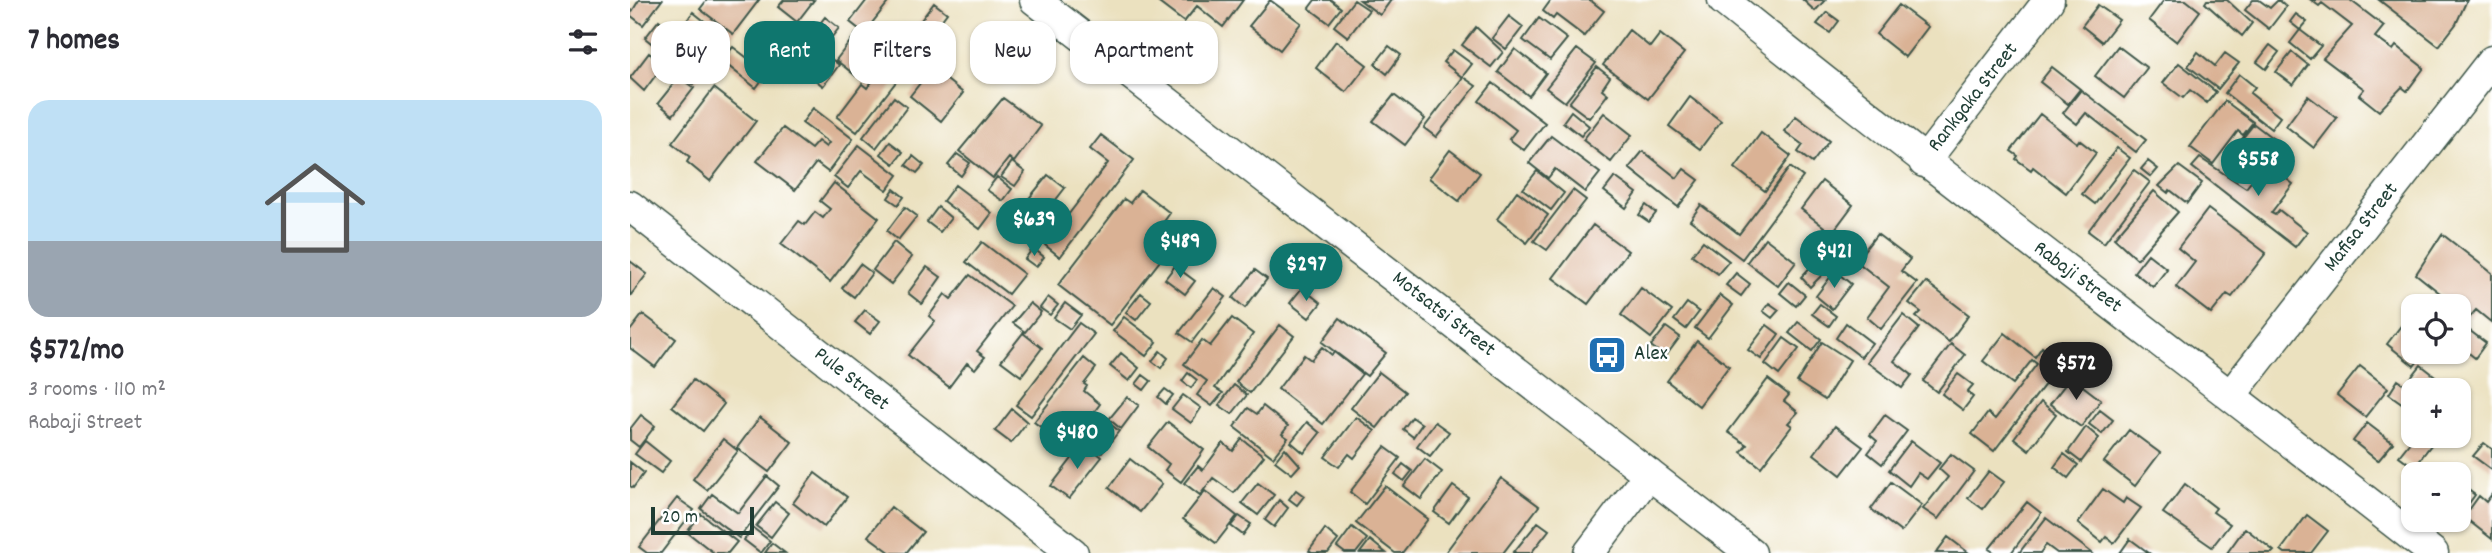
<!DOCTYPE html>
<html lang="en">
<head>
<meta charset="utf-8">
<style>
	:root { --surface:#fff; --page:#f2f2f3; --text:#2b2b33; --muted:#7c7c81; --line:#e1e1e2; --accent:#0f766e }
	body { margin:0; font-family:Dekko,sans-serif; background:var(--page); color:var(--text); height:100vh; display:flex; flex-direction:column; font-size:26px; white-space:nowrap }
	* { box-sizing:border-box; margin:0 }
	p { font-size:23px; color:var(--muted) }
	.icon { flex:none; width:38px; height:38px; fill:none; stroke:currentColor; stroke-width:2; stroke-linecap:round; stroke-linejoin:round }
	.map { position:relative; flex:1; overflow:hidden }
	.drawer { display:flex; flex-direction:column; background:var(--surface); width:630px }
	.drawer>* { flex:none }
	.top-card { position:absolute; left:21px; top:21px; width:665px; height:63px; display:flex; gap:14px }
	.tools { position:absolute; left:1771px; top:294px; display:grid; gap:14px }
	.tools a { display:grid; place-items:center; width:70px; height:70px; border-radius:14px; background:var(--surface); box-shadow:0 2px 5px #0004; font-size:35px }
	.scale { position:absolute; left:21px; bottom:18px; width:103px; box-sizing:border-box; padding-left:7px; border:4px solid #1f3d34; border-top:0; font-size:19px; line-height:24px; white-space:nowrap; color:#1f3d34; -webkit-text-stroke:5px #fff; paint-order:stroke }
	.price { position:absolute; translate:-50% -60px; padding:0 16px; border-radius:24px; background:var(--accent); color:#fff; font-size:23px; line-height:46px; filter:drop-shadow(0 2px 4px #0008) }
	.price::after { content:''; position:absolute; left:50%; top:42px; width:21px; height:16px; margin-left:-10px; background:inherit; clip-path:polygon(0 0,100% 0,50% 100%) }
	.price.selected { background:#222; color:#fff }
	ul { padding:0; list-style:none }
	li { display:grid; align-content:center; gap:14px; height:371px; padding:0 28px }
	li+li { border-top:2px solid var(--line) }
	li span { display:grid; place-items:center; height:217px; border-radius:21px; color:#555 }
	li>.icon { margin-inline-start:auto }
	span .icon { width:126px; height:126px; fill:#fffc; stroke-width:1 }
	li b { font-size:30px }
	h2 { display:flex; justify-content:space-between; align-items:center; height:84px; padding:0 28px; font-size:30px }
	.tag { padding:0 24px; border-radius:21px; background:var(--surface); box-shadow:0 2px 5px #0004; font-size:24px; line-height:63px }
	.tag.selected { background:var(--accent); color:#fff }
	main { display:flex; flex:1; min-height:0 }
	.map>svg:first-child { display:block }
</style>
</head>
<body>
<main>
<section class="drawer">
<h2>7 homes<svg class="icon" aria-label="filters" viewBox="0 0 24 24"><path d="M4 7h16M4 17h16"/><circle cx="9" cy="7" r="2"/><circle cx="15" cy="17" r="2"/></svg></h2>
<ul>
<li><span style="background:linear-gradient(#bfe0f5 65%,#9aa5b1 0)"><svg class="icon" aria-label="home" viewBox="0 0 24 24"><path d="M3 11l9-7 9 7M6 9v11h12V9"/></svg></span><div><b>$572/mo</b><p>3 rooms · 110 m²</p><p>Rabaji Street</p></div></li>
</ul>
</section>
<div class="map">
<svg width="1862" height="553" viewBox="0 0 1862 553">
	<rect width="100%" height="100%" fill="#fff"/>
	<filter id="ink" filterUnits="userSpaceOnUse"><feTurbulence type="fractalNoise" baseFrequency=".0143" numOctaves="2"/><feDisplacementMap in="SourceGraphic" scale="14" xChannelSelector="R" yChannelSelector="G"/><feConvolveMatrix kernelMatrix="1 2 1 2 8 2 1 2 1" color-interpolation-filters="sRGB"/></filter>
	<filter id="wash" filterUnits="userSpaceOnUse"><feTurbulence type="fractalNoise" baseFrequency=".00686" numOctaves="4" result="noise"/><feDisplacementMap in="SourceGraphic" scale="28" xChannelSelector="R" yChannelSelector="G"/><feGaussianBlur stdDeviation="1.57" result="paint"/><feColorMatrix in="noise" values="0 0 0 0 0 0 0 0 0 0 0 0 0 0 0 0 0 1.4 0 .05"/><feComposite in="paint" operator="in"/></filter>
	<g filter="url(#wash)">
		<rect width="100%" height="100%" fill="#ebe1bf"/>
		<g id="blocks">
			<!-- building -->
			<path fill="#dab295" d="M 9,0 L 32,0 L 13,25 L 0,15 Z
				M 77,0 L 129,0 L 103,34 L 70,9 Z
				M 154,0 L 184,0 L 167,22 L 148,7 Z
				M 237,0 L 260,0 L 234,33 L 220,22 Z
				M 525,0 L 613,0 L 593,27 L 567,6 L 554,22 Z
				M 640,0 L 671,23 L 650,50 L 619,26 Z
				M 685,0 L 701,0 L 711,8 L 699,23 L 679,8 Z
				M 724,0 L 739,10 L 718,37 L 704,26 Z
				M 730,0 L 761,0 L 750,15 Z
				M 921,0 L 960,0 L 974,11 L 954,36 L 926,15 L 923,19 L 913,11 Z
				M 1173,0 L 1195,0 L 1185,11 Z
				M 1534,0 L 1556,0 L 1570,11 L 1547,42 L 1519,20 Z
				M 1577,0 L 1597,0 L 1622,23 L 1612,36 L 1575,3 Z
				M 1623,0 L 1629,0 L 1640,8 L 1648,0 L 1656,7 L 1639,29 L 1615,10 Z
				M 1681,0 L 1720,0 L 1754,26 L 1745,37 L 1763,50 L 1766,46 L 1794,68 L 1777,91 L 1772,87 L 1749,111 L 1729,95 L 1734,89 L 1693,58 L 1722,26 L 1692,3 L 1689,6 Z
				M 1749,0 L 1837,0 L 1826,24 L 1809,46 Z
				M 304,3 L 317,13 L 295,42 L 282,32 Z
				M 1269,5 L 1298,27 L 1275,57 L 1246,34 Z
				M 1468,5 L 1489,20 L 1472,42 L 1452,26 Z
				M 63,12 L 78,24 L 68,38 L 53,26 Z
				M 1197,12 L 1209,21 L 1200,33 L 1187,24 Z
				M 1666,14 L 1677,22 L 1670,30 L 1660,22 Z
				M 879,16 L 893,27 L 876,49 L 862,38 Z
				M 195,17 L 209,28 L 179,66 L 165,55 Z
				M 909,18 L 937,39 L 920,60 L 893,40 Z
				M 29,20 L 44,32 L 30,50 L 15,38 Z
				M 846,27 L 873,52 L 861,67 L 832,45 Z
				M 999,30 L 1020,47 L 1030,34 L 1054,53 L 1018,99 L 973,65 Z
				M 1670,30 L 1691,46 L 1680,59 L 1660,43 Z
				M 279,33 L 294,45 L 279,64 L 265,52 Z
				M 226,34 L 245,50 L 226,76 L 206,60 Z
				M 81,39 L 92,48 L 63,84 L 52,76 Z
				M 706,41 L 737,65 L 716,92 L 686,68 Z
				M 1640,45 L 1649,52 L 1636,69 L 1627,62 Z
				M 759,46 L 771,55 L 757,74 L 745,64 Z
				M 1488,46 L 1517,68 L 1494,98 L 1465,76 Z
				M 103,47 L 137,73 L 126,88 L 92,61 Z
				M 885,49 L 916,73 L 899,96 L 868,72 Z
				M 947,49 L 966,63 L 935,102 L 916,88 Z
				M 823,50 L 842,64 L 832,77 L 813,62 Z
				M 1568,52 L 1585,66 L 1595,53 L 1609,63 L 1588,89 L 1558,66 Z
				M 1662,52 L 1678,65 L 1663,85 L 1646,72 Z
				M 19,53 L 34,64 L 14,91 L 0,78 Z
				M 195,54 L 209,65 L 193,86 L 179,75 Z
				M 261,57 L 276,69 L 227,132 L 207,117 L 232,84 L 237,88 Z
				M 1549,63 L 1586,92 L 1577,103 L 1560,90 L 1553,98 L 1533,83 Z
				M 967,67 L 980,77 L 972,89 L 978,94 L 959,118 L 939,103 Z
				M 1422,67 L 1450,89 L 1438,104 L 1410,82 Z
				M 302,68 L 333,93 L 311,121 L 280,96 Z
				M 1609,74 L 1625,87 L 1620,93 L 1650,117 L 1641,129 L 1595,93 Z
				M 49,77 L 64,88 L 43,115 L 28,103 Z
				M 833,77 L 846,86 L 806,137 L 794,128 Z
				M 863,83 L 915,123 L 894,150 L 879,139 L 886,130 L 849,101 Z
				M 84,88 L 126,121 L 80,181 L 57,162 L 60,157 L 42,143 Z
				M 1451,90 L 1516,140 L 1506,152 L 1456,113 L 1447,124 L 1433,113 Z
				M 764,95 L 795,119 L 775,145 L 743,121 Z
				M 1678,96 L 1707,118 L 1684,148 L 1656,126 Z
				M 264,97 L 277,107 L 246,148 L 233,137 Z
				M 1060,97 L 1091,121 L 1070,149 L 1039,126 Z
				M 373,98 L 411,126 L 384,162 L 379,158 L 363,178 L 329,151 Z
				M 1595,101 L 1623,122 L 1613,135 L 1608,131 L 1583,164 L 1560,147 Z
				M 183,108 L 223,139 L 198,172 L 186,163 L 165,190 L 127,161 L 153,128 L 181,149 L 188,141 L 196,147 L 199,143 L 172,123 Z
				M 941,111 L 959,126 L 951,136 L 933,122 Z
				M 974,113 L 1002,135 L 981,162 L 953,140 Z
				M 1410,114 L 1447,143 L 1449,140 L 1466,153 L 1436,193 L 1403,167 L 1401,170 L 1386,159 L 1388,156 L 1381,151 Z
				M 1166,116 L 1199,141 L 1182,163 L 1168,152 L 1173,145 L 1154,131 Z
				M 1624,124 L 1650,144 L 1638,159 L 1612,139 Z
				M 1131,133 L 1161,156 L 1135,191 L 1105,168 Z
				M 471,135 L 504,160 L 430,257 L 415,245 L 478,163 L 460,149 Z
				M 921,136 L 970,173 L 955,192 L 925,169 L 918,178 L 899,163 Z
				M 260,142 L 273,152 L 264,164 L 251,154 Z
				M 229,145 L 268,175 L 257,190 L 231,171 L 218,188 L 204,177 Z
				M 1487,148 L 1500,158 L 1465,204 L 1452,194 Z
				M 820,150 L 850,173 L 829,201 L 799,178 Z
				M 1013,151 L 1047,178 L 1054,169 L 1069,180 L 1048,207 L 999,168 Z
				M 327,154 L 340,163 L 331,176 L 318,165 Z
				M 283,156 L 294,165 L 287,173 L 276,165 Z
				M 1570,158 L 1616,188 L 1636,163 L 1663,184 L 1641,213 L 1645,215 L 1649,210 L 1677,232 L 1665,247 L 1562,167 Z
				M 1518,161 L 1528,169 L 1521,177 L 1511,169 Z
				M 382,162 L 395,172 L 385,186 L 371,177 Z
				M 1549,166 L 1572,183 L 1557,203 L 1540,190 L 1538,193 L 1529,186 Z
				M 1160,167 L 1173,177 L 1112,259 L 1060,220 L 1071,205 L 1109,234 Z
				M 1504,170 L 1520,182 L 1474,243 L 1458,231 Z
				M 907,171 L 934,193 L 921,210 L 893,189 Z
				M 418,175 L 435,188 L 414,215 L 396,202 Z
				M 367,177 L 382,189 L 373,201 L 357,190 Z
				M 985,177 L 1007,193 L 996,208 L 974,191 Z
				M 1192,181 L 1223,205 L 1202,233 L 1171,209 Z
				M 204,183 L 249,218 L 200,282 L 151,244 L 169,221 L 175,225 L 185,212 L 193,218 L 200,209 L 190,201 Z
				M 325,185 L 362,213 L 350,229 L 313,201 Z
				M 264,189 L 274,197 L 268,205 L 258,198 Z
				M 510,190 L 540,213 L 533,223 L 539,227 L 524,245 L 536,253 L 480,325 L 428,285 L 494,199 L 500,203 Z
				M 943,190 L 956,200 L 917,250 L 904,241 Z
				M 887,191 L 918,215 L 897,243 L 867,219 Z
				M 1524,191 L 1548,212 L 1507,259 L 1484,238 Z
				M 1016,205 L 1026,213 L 1019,222 L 1009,215 Z
				M 275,207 L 287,216 L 268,240 L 257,231 Z
				M 308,207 L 321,218 L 310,232 L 297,222 Z
				M 1578,209 L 1636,253 L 1602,297 L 1597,294 L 1581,314 L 1546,287 L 1565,262 L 1548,248 Z
				M 963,225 L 998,251 L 958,304 L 923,278 Z
				M 1247,234 L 1280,259 L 1271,271 L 1287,283 L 1251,329 L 1237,317 L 1259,287 L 1226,261 Z
				M 1812,234 L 1862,273 L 1862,323 L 1846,310 L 1840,317 L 1786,274 Z
				M 1135,238 L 1166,262 L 1148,286 L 1117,262 Z
				M 1073,241 L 1099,261 L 1088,274 L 1062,255 Z
				M 264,242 L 282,257 L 261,284 L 243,270 Z
				M 352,242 L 394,274 L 378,294 L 336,262 Z
				M 403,248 L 414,257 L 406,267 L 395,259 Z
				M 1518,254 L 1537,269 L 1523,287 L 1504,272 Z
				M 1190,257 L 1200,267 L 1180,287 L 1171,277 Z
				M 0,261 L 17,274 L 0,296 Z
				M 230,264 L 242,273 L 224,297 L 212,288 Z
				M 545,266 L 565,281 L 555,294 L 535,279 Z
				M 297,267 L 311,277 L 292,304 L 278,293 Z
				M 625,270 L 637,279 L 615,308 L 603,298 Z
				M 1205,271 L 1221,284 L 1202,309 L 1186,296 Z
				M 1106,273 L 1120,284 L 1111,296 L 1096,285 Z
				M 340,275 L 382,306 L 347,351 L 355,357 L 345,369 L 337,363 L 319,387 L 278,355 L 305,321 L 299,316 L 315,294 L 321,299 Z
				M 1159,282 L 1175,295 L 1166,306 L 1150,293 Z
				M 1296,282 L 1339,315 L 1319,342 L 1286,317 L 1291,312 L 1279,303 Z
				M 584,288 L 596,297 L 562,342 L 549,333 Z
				M 672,288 L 691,303 L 679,318 L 660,303 Z
				M 1011,288 L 1042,311 L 1021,338 L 991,315 Z
				M 511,293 L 521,301 L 506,320 L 496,312 Z
				M 1090,295 L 1103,305 L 1078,338 L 1065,328 Z
				M 418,297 L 428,305 L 420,315 L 410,308 Z
				M 400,303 L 411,312 L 395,332 L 383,323 Z
				M 435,303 L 451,315 L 440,329 L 424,318 Z
				M 1057,303 L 1069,312 L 1056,329 L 1044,320 Z
				M 1139,303 L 1149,310 L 1142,318 L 1133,311 Z
				M 1190,304 L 1206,316 L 1199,326 L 1182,314 Z
				M 235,310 L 250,321 L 240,334 L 225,322 Z
				M 13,314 L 46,339 L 25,367 L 0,348 L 0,331 Z
				M 1780,314 L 1783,316 L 1783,352 L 1795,352 L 1784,366 L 1757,344 Z
				M 1273,315 L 1289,328 L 1264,361 L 1282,375 L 1272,388 L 1237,362 Z
				M 494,317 L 527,342 L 516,356 L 483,331 Z
				M 602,318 L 623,334 L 585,388 L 593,393 L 582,406 L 567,395 L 577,381 L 554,364 L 572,340 L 580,346 Z
				M 710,318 L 756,353 L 737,376 L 692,342 Z
				M 1168,322 L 1191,339 L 1182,351 L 1159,333 Z
				M 449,323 L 464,334 L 401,416 L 386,405 Z
				M 1216,323 L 1242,343 L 1231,357 L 1206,338 Z
				M 1831,324 L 1856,343 L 1845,358 L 1829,345 Z
				M 650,325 L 664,336 L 620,393 L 606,382 Z
				M 1137,325 L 1149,334 L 1131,359 L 1118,350 Z
				M 1036,327 L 1050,337 L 1035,357 L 1021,346 Z
				M 393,333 L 412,348 L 391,376 L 371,361 Z
				M 1375,333 L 1405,357 L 1412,347 L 1432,362 L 1364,451 L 1342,434 L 1358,413 L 1365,419 L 1407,364 L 1402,360 L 1383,384 L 1353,361 Z
				M 1154,338 L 1169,349 L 1149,375 L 1135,364 Z
				M 1067,341 L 1099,366 L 1069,406 L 1037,381 Z
				M 1192,342 L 1220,360 L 1195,400 L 1167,382 Z
				M 1321,344 L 1335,355 L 1307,392 L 1293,381 Z
				M 692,347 L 702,355 L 704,352 L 732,374 L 693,424 L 648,389 L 674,355 L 681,360 Z
				M 530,351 L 538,358 L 531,368 L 522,361 Z
				M 491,353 L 509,368 L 499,381 L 480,366 Z
				M 454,358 L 466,368 L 454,384 L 457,386 L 454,391 L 470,404 L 449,432 L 432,419 L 420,434 L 404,422 Z
				M 1791,365 L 1814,383 L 1808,390 L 1795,390 L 1780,379 Z
				M 1730,366 L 1758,388 L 1735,417 L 1707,395 Z
				M 749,372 L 775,392 L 747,428 L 721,408 Z
				M 558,373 L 567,380 L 561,388 L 552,381 Z
				M 1328,374 L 1343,385 L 1337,392 L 1343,397 L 1333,410 L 1312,394 Z
				M 513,375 L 521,381 L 514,390 L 506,384 Z
				M 1441,377 L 1471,400 L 1451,427 L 1420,404 Z
				M 1138,379 L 1159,395 L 1154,401 L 1168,412 L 1158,423 L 1162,426 L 1131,467 L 1111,452 L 1117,445 L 1098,432 Z
				M 63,380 L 94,404 L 73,431 L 42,406 Z
				M 1768,380 L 1783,390 L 1783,411 L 1759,394 Z
				M 604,385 L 617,395 L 602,414 L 589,405 Z
				M 535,389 L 543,395 L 536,404 L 528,397 Z
				M 553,395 L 571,408 L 561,423 L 542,409 Z
				M 497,397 L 509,405 L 491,429 L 479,419 Z
				M 1411,402 L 1426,414 L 1399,450 L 1384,438 Z
				M 633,406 L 658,426 L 652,434 L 658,438 L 643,457 L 604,427 L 618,408 L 627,414 Z
				M 382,409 L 397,422 L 381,443 L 365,431 Z
				M 1470,410 L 1483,420 L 1472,434 L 1459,424 Z
				M 11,415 L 25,426 L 9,447 L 0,440 L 0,429 Z
				M 1255,415 L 1277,431 L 1252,464 L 1238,453 L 1247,441 L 1240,435 Z
				M 130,417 L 162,442 L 139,472 L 107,448 Z
				M 726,417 L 745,431 L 724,458 L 719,454 L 709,467 L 695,457 Z
				M 782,417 L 792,424 L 783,437 L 773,429 Z
				M 475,420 L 489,431 L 472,453 L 458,443 Z
				M 538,422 L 574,450 L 551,482 L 535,470 L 539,464 L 518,447 Z
				M 677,422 L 690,433 L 674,453 L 661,442 Z
				M 805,422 L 819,432 L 800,456 L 787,446 Z
				M 1737,423 L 1763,443 L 1748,461 L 1723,441 Z
				M 1205,426 L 1233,447 L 1211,475 L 1184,454 Z
				M 1456,427 L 1469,438 L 1451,462 L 1438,452 Z
				M 1499,430 L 1530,453 L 1505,486 L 1474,462 Z
				M 1785,436 L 1801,445 L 1784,467 L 1769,456 Z
				M 93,439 L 108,451 L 77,490 L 63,479 Z
				M 612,439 L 634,456 L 604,493 L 583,478 L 570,495 L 554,483 L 568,466 L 573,470 L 593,443 L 603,451 Z
				M 15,441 L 40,461 L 31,473 L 5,454 Z
				M 1281,441 L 1310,463 L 1297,479 L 1288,473 L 1279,486 L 1259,470 Z
				M 454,443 L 472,457 L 439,499 L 421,486 Z
				M 1854,443 L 1862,449 L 1862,470 L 1843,456 Z
				M 755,447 L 770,458 L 735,504 L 720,492 Z
				M 655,448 L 670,465 L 662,474 L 645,461 Z
				M 1321,454 L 1344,471 L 1308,519 L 1293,509 L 1318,477 L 1309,469 Z
				M 1434,454 L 1448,465 L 1438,478 L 1424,467 Z
				M 500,459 L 532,484 L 510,512 L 479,488 Z
				M 795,459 L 812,472 L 791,499 L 774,486 Z
				M 0,462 L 14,473 L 3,488 L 0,486 Z
				M 773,464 L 782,471 L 774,481 L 765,474 Z
				M 1359,471 L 1374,482 L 1353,509 L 1338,498 Z
				M 185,473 L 217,497 L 194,527 L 163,503 Z
				M 137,476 L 149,486 L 109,538 L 71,509 L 82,494 L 108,513 Z
				M 871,478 L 909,506 L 873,553 L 815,553 Z
				M 1261,482 L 1292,505 L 1271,532 L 1241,509 Z
				M 628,483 L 644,495 L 628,515 L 612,503 Z
				M 1829,483 L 1845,495 L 1834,510 L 1829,506 Z
				M 1555,484 L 1586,508 L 1583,512 L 1600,524 L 1582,547 L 1533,513 Z
				M 755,486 L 798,519 L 772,553 L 765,553 L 726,523 Z
				M 823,486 L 838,497 L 819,523 L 804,512 Z
				M 1473,489 L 1493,503 L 1496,498 L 1511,508 L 1484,543 L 1476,537 L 1472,542 L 1448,523 Z
				M 666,490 L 674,496 L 667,505 L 659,499 Z
				M 575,491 L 607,516 L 586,543 L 553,519 Z
				M 1862,494 L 1862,539 L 1834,517 L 1849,496 L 1856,502 Z
				M 47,498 L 64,510 L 31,553 L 17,553 L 9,547 Z
				M 649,500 L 658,508 L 644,527 L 635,520 Z
				M 145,502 L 159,513 L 141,537 L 126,526 Z
				M 1397,502 L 1411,513 L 1381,553 L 1365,553 L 1359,549 Z
				M 261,507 L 293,532 L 276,553 L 261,553 L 238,536 Z
				M 71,514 L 107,542 L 98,553 L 84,553 L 57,532 Z
				M 1677,515 L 1698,531 L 1681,553 L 1655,553 L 1651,550 Z
				M 609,516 L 621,524 L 613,535 L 601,526 Z
				M 1416,518 L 1462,553 L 1427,553 L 1416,545 L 1410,553 L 1389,553 Z
				M 908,522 L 919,530 L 901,553 L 883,553 Z
				M 722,527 L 737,539 L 726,553 L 715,553 L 707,547 Z
				M 123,528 L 140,541 L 131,553 L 114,540 Z
				M 1615,528 L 1644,551 L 1642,553 L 1597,553 Z
				M 695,529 L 708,540 L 698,553 L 682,553 L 679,551 Z
				M 1318,537 L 1339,553 L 1306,553 Z
				M 1500,539 L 1519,553 L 1490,553 Z
				M 740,540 L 756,553 L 730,553 Z
				M 142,543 L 155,553 L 135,553 Z"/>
		</g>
	</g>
	<g filter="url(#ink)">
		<use href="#blocks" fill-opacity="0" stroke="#3e5649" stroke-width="2"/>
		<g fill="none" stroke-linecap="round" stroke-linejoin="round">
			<!-- minor casing -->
			<g stroke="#3e5649" stroke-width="33">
				<path id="minor" d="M 405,0 L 1121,553
					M 1093,0 C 1326,188 1567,368 1803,553
					M 1294,162 L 1419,0
					M 0,206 L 443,553
					M 1601,395 L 1862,61
					M 959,553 L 1019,474"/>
			</g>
			<!-- minor -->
			<use href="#minor" stroke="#fff" stroke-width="30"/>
		</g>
	</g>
	<!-- icons -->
	<defs>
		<g id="bus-square" transform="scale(2.0125)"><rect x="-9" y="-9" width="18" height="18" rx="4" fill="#1f6fb2" stroke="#fff"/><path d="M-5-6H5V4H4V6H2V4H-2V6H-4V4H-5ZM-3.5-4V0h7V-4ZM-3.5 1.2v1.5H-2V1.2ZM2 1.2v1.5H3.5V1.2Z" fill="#fff"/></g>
	</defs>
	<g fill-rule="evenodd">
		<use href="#bus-square" x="977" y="355"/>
	</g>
	<g text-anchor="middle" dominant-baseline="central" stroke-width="5" stroke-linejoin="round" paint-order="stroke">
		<!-- street labels -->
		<g font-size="21" fill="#1f3d34" stroke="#fff">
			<text transform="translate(1344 98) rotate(-52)">Rankgaka Street</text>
			<text transform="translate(1732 228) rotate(-52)">Mafisa Street</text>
			<text transform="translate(1447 278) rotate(37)">Rabaji Street</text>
			<text transform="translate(813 315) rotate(38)">Motsatsi Street</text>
			<text transform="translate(221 380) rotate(38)">Pule Street</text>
		</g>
		<!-- poi labels -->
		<g font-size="21" fill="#1f3d34" stroke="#fff" text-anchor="start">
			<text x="1004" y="355">Alex</text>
		</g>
	</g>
</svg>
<div class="tools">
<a><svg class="icon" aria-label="locate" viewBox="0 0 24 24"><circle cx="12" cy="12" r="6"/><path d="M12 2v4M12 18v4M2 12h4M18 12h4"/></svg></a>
<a>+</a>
<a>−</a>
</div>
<div class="scale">20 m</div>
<b class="price" style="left:1628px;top:198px">$558</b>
<b class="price" style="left:404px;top:258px">$639</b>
<b class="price" style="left:550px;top:280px">$489</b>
<b class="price" style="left:1204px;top:290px">$421</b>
<b class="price" style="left:676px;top:303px">$297</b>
<b class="price selected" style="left:1446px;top:402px">$572</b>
<b class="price" style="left:447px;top:471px">$480</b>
<div class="top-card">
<a class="tag">Buy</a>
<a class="tag selected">Rent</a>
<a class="tag">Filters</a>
<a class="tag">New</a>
<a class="tag">Apartment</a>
</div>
</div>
</main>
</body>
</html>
